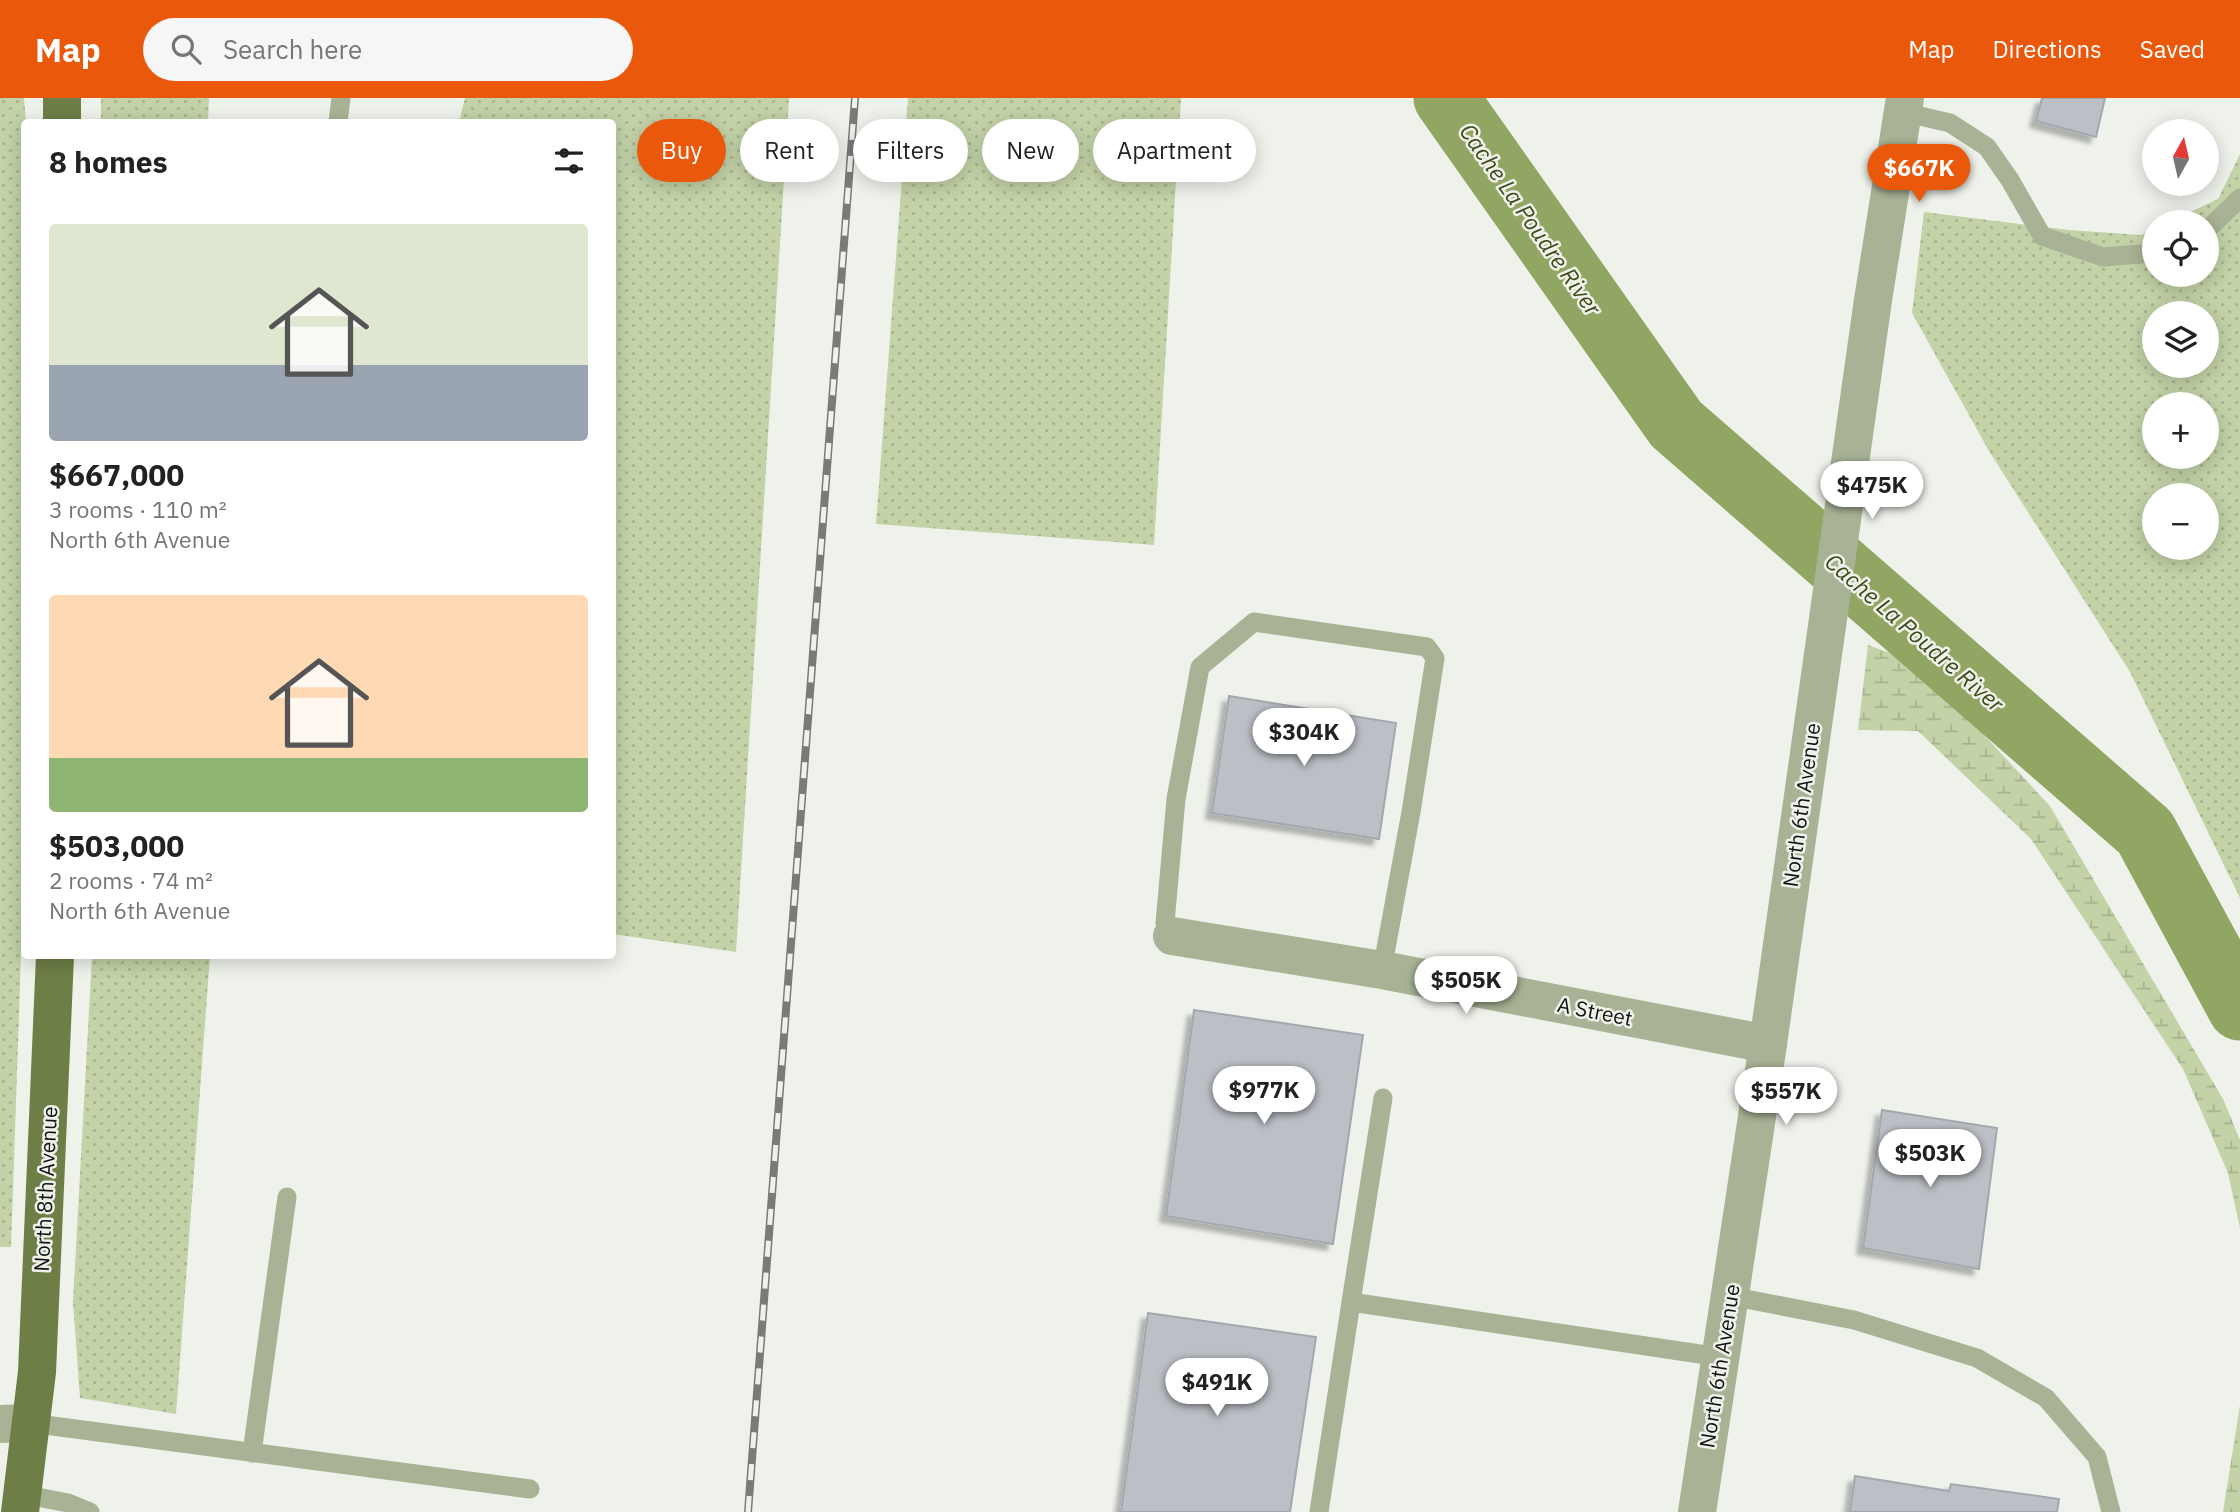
<!DOCTYPE html>
<html lang="en">
<head>
<meta charset="utf-8">
<style>
	:root { --surface:#fff; --page:#f6f6f6; --text:#222; --muted:#767676; --accent:#ea580c }
	body { margin:0; font-family:"IBM Plex Sans",sans-serif; background:var(--page); color:var(--text); height:100vh; display:flex; flex-direction:column; font-size:26px; white-space:nowrap }
	* { box-sizing:border-box; margin:0 }
	p { font-size:23px; color:var(--muted) }
	.icon { flex:none; width:38px; height:38px; fill:none; stroke:currentColor; stroke-width:2; stroke-linecap:round; stroke-linejoin:round }
	.map { position:relative; flex:1; overflow:hidden }
	.drawer { position:absolute; left:21px; top:21px; width:595px; height:840px; display:flex; flex-direction:column; background:var(--surface); border-radius:7px; box-shadow:0 4px 18px #0003 }
	.drawer>* { flex:none }
	.hud { position:absolute; left:637px; top:21px; width:665px; height:63px; display:flex; gap:14px }
	.needle { width:46px; rotate:8deg }
	.controls { position:absolute; left:2142px; top:21px; display:grid; gap:14px }
	.controls a { display:grid; place-items:center; width:77px; height:77px; border-radius:50%; background:var(--surface); box-shadow:0 4px 18px #0003; font-size:35px }
	.price { position:absolute; translate:-50% -60px; padding:0 16px; border-radius:24px; background:#fff; color:#222; font-size:23px; line-height:46px; filter:drop-shadow(0 2px 4px #0008) }
	.price::after { content:''; position:absolute; left:50%; top:42px; width:21px; height:16px; margin-left:-10px; background:inherit; clip-path:polygon(0 0,100% 0,50% 100%) }
	.price.selected { background:var(--accent); color:#fff }
	ul { padding:0; list-style:none }
	li { display:grid; align-content:center; gap:14px; height:371px; padding:0 28px }
	li span { display:grid; place-items:center; height:217px; border-radius:7px; color:#555 }
	li>.icon { margin-inline-start:auto }
	span .icon { width:126px; height:126px; fill:#fffc; stroke-width:1 }
	li b { font-size:30px }
	h2 { display:flex; justify-content:space-between; align-items:center; height:84px; padding:0 28px; font-size:30px }
	.chip { padding:0 24px; border-radius:32px; background:var(--surface); box-shadow:0 4px 18px #0003; font-size:24px; line-height:63px }
	.chip.selected { background:var(--accent); color:#fff }
	header { display:flex; align-items:center; gap:42px; box-sizing:border-box; height:98px; padding:0 35px; background:var(--accent); color:#fff }
	header strong { font-size:33px }
	nav { display:flex; gap:38px; margin-inline-start:auto; font-size:24px }
	.search { width:490px; height:63px; background:var(--page); display:flex; align-items:center; gap:18px; box-sizing:border-box; padding:0 24px; border-radius:38px; color:var(--muted); font-size:26px }
	.map>svg:first-child { display:block }
</style>
</head>
<body>
<header>
<strong>Map</strong>
<div class="search"><svg class="icon" aria-label="search" viewBox="0 0 24 24"><circle cx="10" cy="10" r="6"/><path d="M15 15l6 6"/></svg>Search here</div>
<nav><a>Map</a><a>Directions</a><a>Saved</a></nav>
</header>
<div class="map">
<svg width="2240" height="1414" viewBox="0 0 2240 1414">
	<defs>
		<pattern id="grass-dots" width="8" height="8" patternUnits="userSpaceOnUse" patternTransform="scale(1.75)"><rect width="8" height="8" fill="#c3d2a7"/><path d="M2 2h.1M6 6h.1" fill="none" stroke="#a6b38f" stroke-width="1.8" stroke-linecap="round"/></pattern>
		<pattern id="wetland-marsh" width="20" height="14" patternUnits="userSpaceOnUse" patternTransform="scale(1.75)"><rect width="20" height="14" fill="#c3d2a7"/><path d="M1 5h8M5 5V1M11 12h8M15 12V8" fill="none" stroke="#a6b38f"/></pattern>
		<filter id="shadow"><feDropShadow dx="-6" dy="6" stdDeviation="2" flood-color="#0004"/></filter>
	</defs>
	<rect width="100%" height="100%" fill="#eff2eb"/>
	<!-- grass -->
	<path fill="url(#grass-dots)" fill-rule="evenodd" d="M 0,0 L 24,0 L 26,24 L 24,771 L 11,1149 L 0,1149 Z
		M 101,0 L 209,0 L 208,24 L 101,24 Z
		M 465,0 L 789,0 L 736,854 L 613,836 L 612,24 L 459,24 Z
		M 908,0 L 1181,0 L 1154,447 L 876,426 Z
		M 2240,56 L 2240,800 L 2130,574 L 1989,353 L 1912,215 L 1924,114 L 2069,132 L 2141,137 L 2154,131 L 2154,177 L 2207,177 L 2207,124 L 2169,124 L 2218,101 ZM 2154,215 L 2207,215 L 2207,268 L 2154,268 ZM 2154,306 L 2207,306 L 2207,359 L 2154,359 ZM 2154,397 L 2207,397 L 2207,450 L 2154,450 Z
		M 92,858 L 210,858 L 176,1316 L 80,1300 L 73,1204 Z"/>
	<!-- wetland -->
	<path fill="url(#wetland-marsh)" d="M 1868,547 L 1917,565 L 2050,708 L 2223,1001 L 2240,1042 L 2240,1130 L 2228,1075 L 2183,971 L 2031,741 L 1918,633 L 1858,632 Z
		M 2240,1307 L 2240,1414 L 2223,1414 Z"/>
	<g fill="none" stroke-linecap="round" stroke-linejoin="round">
		<!-- river -->
		<path stroke="#91a662" stroke-width="65" d="M 1446,0 L 1676,326 L 2145,734 L 2240,910"/>
	</g>
	<!-- building -->
	<path fill="#bbc0c6" stroke="#a3a8ae" stroke-width="2" filter="url(#shadow)" d="M 2042,0 L 2105,0 L 2096,39 L 2036,23 Z
		M 1229,598 L 1396,625 L 1379,741 L 1212,715 Z
		M 1194,912 L 1363,937 L 1333,1146 L 1166,1118 Z
		M 1882,1012 L 1997,1030 L 1979,1171 L 1863,1150 Z
		M 1148,1215 L 1316,1239 L 1290,1414 L 1121,1414 Z
		M 1855,1378 L 1949,1393 L 1951,1386 L 2059,1401 L 2057,1414 L 1850,1414 Z"/>
	<g fill="none" stroke-linecap="round" stroke-linejoin="round">
		<!-- service -->
		<path stroke="#a8b395" stroke-width="19" d="M 1903,14 L 1950,25 L 1987,49 L 2010,82 L 2042,138 L 2103,159 L 2154,155
			M 338,24 L 341,0
			M 2207,132 L 2240,100
			M 1172,838 L 1165,825 L 1176,701 L 1200,569 L 1254,524 L 1427,549 L 1435,560 L 1411,714 L 1382,872
			M 1730,1198 L 1854,1222 L 1977,1260 L 2046,1300 L 2097,1359 L 2111,1414
			M 1351,1204 L 1383,1000
			M 30,1325 L 530,1391
			M 252,1355 L 287,1099
			M 22,1396 L 68,1405 L 90,1414
			M 1319,1414 L 1351,1204 L 1720,1259"/>
		<!-- minor -->
		<path stroke="#a8b395" stroke-width="38" d="M 1172,838 L 1382,872 L 1768,946"/>
		<!-- tertiary -->
		<path stroke="#a8b395" stroke-width="38" d="M 0,1326 L 30,1325
			M 1697,1414 L 1768,946 L 1873,202 L 1905,0"/>
		<!-- primary -->
		<path stroke="#6d7e46" stroke-width="38" d="M 62,0 L 62,24
			M 20,1414 L 37,1274 L 55,858"/>
		<!-- rail casing -->
		<g stroke="#797b77" stroke-width="8">
			<path id="rail" d="M 748,1414 L 855,0"/>
		</g>
		<!-- rail -->
		<use href="#rail" stroke="#eff2eb" stroke-width="5" stroke-dasharray="16" stroke-linecap="butt"/>
	</g>
	<g text-anchor="middle" dominant-baseline="central" stroke-width="5" stroke-linejoin="round" paint-order="stroke">
		<!-- street labels -->
		<g font-size="21" fill="#121311" stroke="#eff2eb">
			<text transform="translate(1801 707) rotate(-82)">North 6th Avenue</text>
			<text transform="translate(1595 913) rotate(11)">A Street</text>
			<text transform="translate(45 1091) rotate(-87)">North 8th Avenue</text>
			<text transform="translate(1719 1268) rotate(-81)">North 6th Avenue</text>
		</g>
		<!-- water labels -->
		<g font-size="23" font-style="italic" fill="#3c4a17" stroke="#eff2eb">
			<text transform="translate(1531 121) rotate(55)">Cache La Poudre River</text>
			<text transform="translate(1915 534) rotate(41)">Cache La Poudre River</text>
		</g>
	</g>
</svg>
<div class="controls">
<a><svg class="needle" viewBox="-14 -14 28 28"><path d="M0-13l5 13h-10z" fill="#e53935"/><path d="M0 13l5-13h-10z" fill="#767676"/></svg></a>
<a><svg class="icon" aria-label="locate" viewBox="0 0 24 24"><circle cx="12" cy="12" r="6"/><path d="M12 2v4M12 18v4M2 12h4M18 12h4"/></svg></a>
<a><svg class="icon" aria-label="layers" viewBox="0 0 24 24"><path d="M12 4l9 5-9 5-9-5zM3 14l9 5 9-5"/></svg></a>
<a>+</a>
<a>−</a>
</div>
<b class="price selected" style="left:1919px;top:106px">$667K</b>
<b class="price" style="left:1872px;top:423px">$475K</b>
<b class="price" style="left:1304px;top:670px">$304K</b>
<b class="price" style="left:1466px;top:918px">$505K</b>
<b class="price" style="left:1264px;top:1028px">$977K</b>
<b class="price" style="left:1786px;top:1029px">$557K</b>
<b class="price" style="left:1930px;top:1091px">$503K</b>
<b class="price" style="left:1217px;top:1320px">$491K</b>
<div class="hud">
<a class="chip selected">Buy</a>
<a class="chip">Rent</a>
<a class="chip">Filters</a>
<a class="chip">New</a>
<a class="chip">Apartment</a>
</div>
<section class="drawer">
<h2>8 homes<svg class="icon" aria-label="filters" viewBox="0 0 24 24"><path d="M4 7h16M4 17h16"/><circle cx="9" cy="7" r="2"/><circle cx="15" cy="17" r="2"/></svg></h2>
<ul>
<li><span style="background:linear-gradient(#dfe7d0 65%,#9aa5b1 0)"><svg class="icon" aria-label="home" viewBox="0 0 24 24"><path d="M3 11l9-7 9 7M6 9v11h12V9"/></svg></span><div><b>$667,000</b><p>3 rooms · 110 m²</p><p>North 6th Avenue</p></div></li>
<li><span style="background:linear-gradient(#ffd9b3 75%,#8fb573 0)"><svg class="icon" aria-label="home" viewBox="0 0 24 24"><path d="M3 11l9-7 9 7M6 9v11h12V9"/></svg></span><div><b>$503,000</b><p>2 rooms · 74 m²</p><p>North 6th Avenue</p></div></li>
</ul>
</section>
</div>
</body>
</html>
